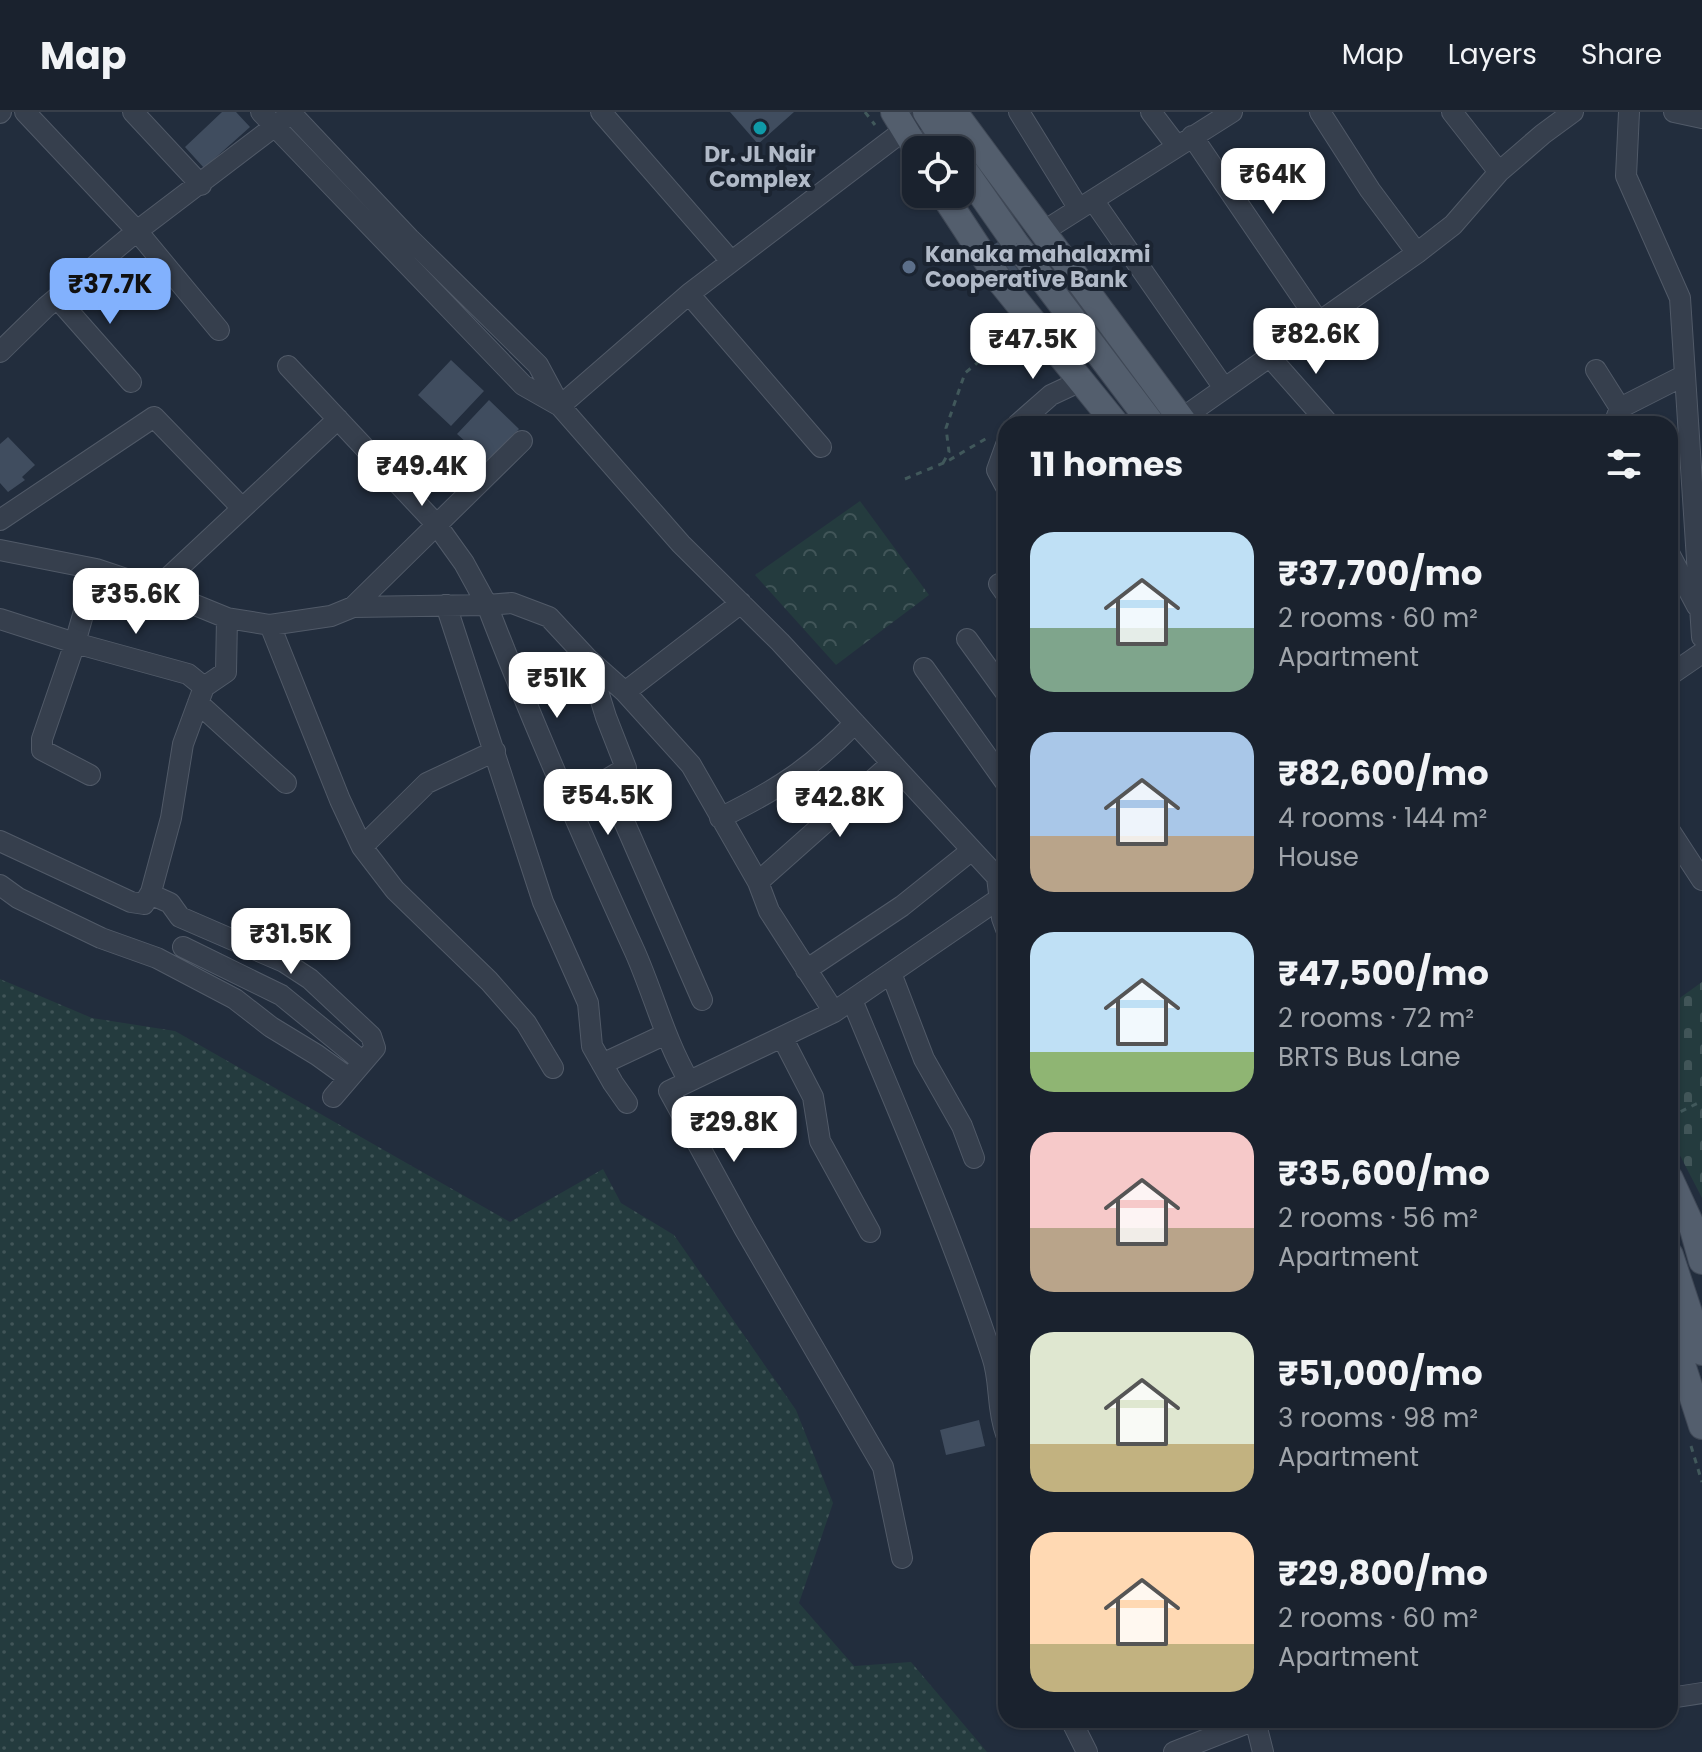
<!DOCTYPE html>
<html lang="en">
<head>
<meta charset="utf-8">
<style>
	:root { --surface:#1a222e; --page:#232a36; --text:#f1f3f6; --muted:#9fa4aa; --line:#383f4a; --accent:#82b1fd }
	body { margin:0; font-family:Poppins,sans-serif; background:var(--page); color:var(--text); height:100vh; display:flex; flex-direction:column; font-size:30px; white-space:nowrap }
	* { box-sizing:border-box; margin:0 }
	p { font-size:26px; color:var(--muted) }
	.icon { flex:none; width:44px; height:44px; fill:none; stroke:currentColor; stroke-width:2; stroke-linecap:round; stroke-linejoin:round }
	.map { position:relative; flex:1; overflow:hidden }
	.drawer { position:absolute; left:998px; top:304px; width:680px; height:1312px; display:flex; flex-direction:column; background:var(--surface); border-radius:24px; box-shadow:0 2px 6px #0004,0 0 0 2px var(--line) }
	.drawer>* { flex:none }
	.fabs { position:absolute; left:902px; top:24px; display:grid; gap:16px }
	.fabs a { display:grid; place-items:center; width:72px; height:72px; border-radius:16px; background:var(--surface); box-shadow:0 2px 6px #0004,0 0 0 2px var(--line); font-size:40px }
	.price { position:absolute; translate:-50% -68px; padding:0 18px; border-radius:16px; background:#fff; color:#222; font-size:26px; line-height:52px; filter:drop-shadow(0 2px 4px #0008) }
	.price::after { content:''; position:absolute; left:50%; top:48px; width:24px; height:18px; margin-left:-12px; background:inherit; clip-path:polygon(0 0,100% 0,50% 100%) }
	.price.selected { background:var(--accent); color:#111 }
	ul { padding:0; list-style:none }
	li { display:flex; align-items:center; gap:24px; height:200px; padding:0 32px }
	li span { display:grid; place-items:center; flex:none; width:224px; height:160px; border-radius:24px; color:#555 }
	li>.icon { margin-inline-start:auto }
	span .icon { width:96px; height:96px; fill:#fffc; stroke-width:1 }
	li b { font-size:34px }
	h2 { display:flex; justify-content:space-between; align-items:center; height:96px; padding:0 32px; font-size:34px }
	header { display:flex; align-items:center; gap:48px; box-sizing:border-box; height:112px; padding:0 40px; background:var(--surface); border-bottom:2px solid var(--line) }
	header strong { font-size:38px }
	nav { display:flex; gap:44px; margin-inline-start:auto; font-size:28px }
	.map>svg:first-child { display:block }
</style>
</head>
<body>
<header>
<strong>Map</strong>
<nav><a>Map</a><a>Layers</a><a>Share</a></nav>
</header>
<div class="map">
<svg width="1702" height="1640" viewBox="0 0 1702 1640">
	<defs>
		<pattern id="grass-dots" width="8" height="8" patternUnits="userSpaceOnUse" patternTransform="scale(2)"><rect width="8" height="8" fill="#243b3e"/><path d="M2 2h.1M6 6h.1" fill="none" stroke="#415558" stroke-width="1.8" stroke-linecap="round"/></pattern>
		<pattern id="cemetery-stones" width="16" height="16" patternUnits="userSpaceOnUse" patternTransform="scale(2)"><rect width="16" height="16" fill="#243b3e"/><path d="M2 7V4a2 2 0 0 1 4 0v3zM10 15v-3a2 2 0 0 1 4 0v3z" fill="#415558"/></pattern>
		<pattern id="park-crowns" width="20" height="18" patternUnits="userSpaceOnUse" patternTransform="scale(2)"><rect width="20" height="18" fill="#243b3e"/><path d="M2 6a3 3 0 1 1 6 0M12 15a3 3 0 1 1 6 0" fill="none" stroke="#415558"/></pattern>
	</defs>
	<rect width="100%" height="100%" fill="#222d3d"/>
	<!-- grass -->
	<path fill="url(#grass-dots)" d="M 0,867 L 92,906 L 175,919 L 510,1110 L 603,1057 L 621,1091 L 674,1123 L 796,1298 L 833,1391 L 799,1491 L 854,1554 L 911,1550 L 987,1640 L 0,1640 Z"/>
	<!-- cemetery -->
	<path fill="url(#cemetery-stones)" d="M 1702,870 L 1702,1086 L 1670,1024 L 1670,893 Z"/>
	<!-- park -->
	<path fill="url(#park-crowns)" d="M 860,389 L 929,483 L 836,553 L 755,463 Z"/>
	<!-- building -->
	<path fill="#404d5f" d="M 222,0 L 236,0 L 250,15 L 204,56 L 185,35 Z
		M 730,0 L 794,0 L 758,32 Z
		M 998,130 L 1029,173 L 1022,179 L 990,135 Z
		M 451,248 L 484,279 L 451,314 L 418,283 Z
		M 489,288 L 519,317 L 488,350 L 457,322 Z
		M 8,325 L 35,353 L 22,365 L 25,368 L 8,380 L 0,371 L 0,332 Z
		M 979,1308 L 985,1334 L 946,1343 L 940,1318 Z"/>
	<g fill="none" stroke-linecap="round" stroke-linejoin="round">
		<!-- minor casing -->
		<g stroke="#515a68" stroke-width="22">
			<path id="minor" d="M 133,0 L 201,73
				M 261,0 L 523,273 L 560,294
				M 290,0 L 410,127 L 538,253 L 560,294 L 681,432 L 780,530 L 997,765 L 1002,806 L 1006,817
				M 601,0 L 731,149
				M 1019,0 L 1079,97
				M 1151,0 L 1176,33
				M 1320,0 L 1370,78 L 1417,141
				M 1452,0 L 1499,60
				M 1629,0 L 1626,64 L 1680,186 L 1702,525
				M 1674,0 L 1702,6
				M 0,1 L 1,0
				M 1192,24 L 1318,209
				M 1093,88 L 1224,276
				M 1044,119 L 1232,0
				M 689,182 L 821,335
				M 57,186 L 131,270
				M 219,218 L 137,119 L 283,8
				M 0,240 L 46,195 L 137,119 L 25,0
				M 1269,244 L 1329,312
				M 288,254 L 436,412 L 464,451 L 487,493 L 512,491 L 549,505 L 588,547 L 625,580 L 691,653 L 758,770 L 769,799 L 834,900
				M 1596,258 L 1620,296 L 1614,312
				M 560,294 L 689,182 L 928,0
				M 1620,296 L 1685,263
				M 1181,307 L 1417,141 L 1453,113 L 1499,60 L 1543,22 L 1573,0
				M 1018,312 L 1051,283 L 1083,268
				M 1006,333 L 997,358 L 1006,375
				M 0,408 L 154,305 L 242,396
				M 0,438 L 96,457 L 156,477 L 227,506 L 270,513 L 331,504 L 353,495 L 487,493 C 532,610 583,726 635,840 C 654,883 665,928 689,969
				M 1670,443 L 1697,494
				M 96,457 L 75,531 L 188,562 L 204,575
				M 999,472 L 1006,482
				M 156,477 L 338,307
				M 446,493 L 543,790 L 588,891 L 592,934 L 613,971 L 627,991
				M 353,495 L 522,329
				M 0,507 L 75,531 L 42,627 L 42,638 L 90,663
				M 270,513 L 340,688 L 362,735 L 395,778 L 489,869 L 526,911 L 553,956
				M 967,527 L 1006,581
				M 588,547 L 606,605 L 626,656 L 606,668 L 702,888
				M 924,556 L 1006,671
				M 1670,563 L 1702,541
				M 625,580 L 741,491
				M 198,591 L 286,671
				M 566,686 L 606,668
				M 720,706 C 777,678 811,656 855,611
				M 1670,719 L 1702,768
				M 0,729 L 131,790 L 144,792 L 151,780 L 171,706 L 183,632 L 204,575 L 226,560 L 227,506
				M 362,735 L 427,671 L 495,639
				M 758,770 L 892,651
				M 0,773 L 18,786 L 101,826 L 157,846 L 235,887 L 271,915 L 317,943 L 349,966
				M 150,782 L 170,791 L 180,805 L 284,850 L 310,867 L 371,924 L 375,936 L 333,985
				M 183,835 L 281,883 L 363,950
				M 806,858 L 902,794 L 972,738
				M 891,861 L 924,947 L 962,1014 L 974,1046
				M 852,888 C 901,1006 952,1123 992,1244 C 1001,1269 996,1295 1006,1322
				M 782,925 L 813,985 L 820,1029 L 870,1120
				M 602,952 L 666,922
				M 902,1446 L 883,1355 L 744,1116 L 669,979 L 834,900 L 1006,782
				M 1670,1586 L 1702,1581
				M 1071,1608 L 1087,1640
				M 1255,1608 L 1263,1640
				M 1174,1640 L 1255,1608"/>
		</g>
		<!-- major casing -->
		<g stroke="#3f4856" stroke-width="28">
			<path id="major" d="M 894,0 L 917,38
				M 926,0 L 951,38
				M 954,0 L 1185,312
				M 960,52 L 1016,132 L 1152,312
				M 943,82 L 1000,169 L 1116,312
				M 1670,1067 L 1693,1117 L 1702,1149
				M 1670,1143 L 1702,1240
				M 1670,1215 L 1702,1314"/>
		</g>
		<!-- path -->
		<path stroke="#41585b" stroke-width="3" stroke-dasharray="6 6" stroke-linecap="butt" d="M 865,0 L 875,13
			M 908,57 L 916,69
			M 943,351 L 949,340 L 946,316 L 965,261 L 987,243 L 1010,218
			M 905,367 L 946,350 L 987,326
			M 1670,1005 L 1702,989
			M 1691,1334 L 1702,1370"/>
		<!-- minor -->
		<use href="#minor" stroke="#363f4d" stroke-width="20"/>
		<!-- major -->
		<use href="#major" stroke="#535e6d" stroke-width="26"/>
	</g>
	<!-- markers -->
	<circle fill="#0f9aa8" stroke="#1b2431" stroke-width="3" cx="760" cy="16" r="8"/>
	<circle fill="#5c6f8a" stroke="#1b2431" stroke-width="3" cx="909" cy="155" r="8"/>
	<g text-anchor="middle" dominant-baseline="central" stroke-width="8" stroke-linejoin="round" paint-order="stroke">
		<!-- poi labels -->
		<g font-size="22" font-weight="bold" fill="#b1bac8" stroke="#1b2431">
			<text x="760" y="42">Dr. JL Nair<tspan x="760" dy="25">Complex</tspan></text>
			<text x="925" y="142" text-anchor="start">Kanaka mahalaxmi<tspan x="925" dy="25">Cooperative Bank</tspan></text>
		</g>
	</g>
</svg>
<div class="fabs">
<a><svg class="icon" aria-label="locate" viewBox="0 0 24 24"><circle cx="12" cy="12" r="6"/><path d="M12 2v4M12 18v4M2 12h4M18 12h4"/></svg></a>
</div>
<b class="price" style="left:1273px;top:104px">₹64K</b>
<b class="price selected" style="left:110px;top:214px">₹37.7K</b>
<b class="price" style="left:1316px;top:264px">₹82.6K</b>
<b class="price" style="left:1033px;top:269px">₹47.5K</b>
<b class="price" style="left:422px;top:396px">₹49.4K</b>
<b class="price" style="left:136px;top:524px">₹35.6K</b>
<b class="price" style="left:557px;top:608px">₹51K</b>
<b class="price" style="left:608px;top:725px">₹54.5K</b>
<b class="price" style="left:840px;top:727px">₹42.8K</b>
<b class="price" style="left:291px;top:864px">₹31.5K</b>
<b class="price" style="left:734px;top:1052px">₹29.8K</b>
<section class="drawer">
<h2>11 homes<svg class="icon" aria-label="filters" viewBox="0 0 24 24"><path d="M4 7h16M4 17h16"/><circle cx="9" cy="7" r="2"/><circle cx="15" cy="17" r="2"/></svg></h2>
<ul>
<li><span style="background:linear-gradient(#bfe0f5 60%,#7fa58c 0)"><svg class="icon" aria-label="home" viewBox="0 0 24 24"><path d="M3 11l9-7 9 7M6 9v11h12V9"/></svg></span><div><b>₹37,700/mo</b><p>2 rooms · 60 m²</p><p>Apartment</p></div></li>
<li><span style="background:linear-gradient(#a9c7e8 65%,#b9a48a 0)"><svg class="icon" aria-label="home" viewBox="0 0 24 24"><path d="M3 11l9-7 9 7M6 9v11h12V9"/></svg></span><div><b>₹82,600/mo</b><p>4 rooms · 144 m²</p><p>House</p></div></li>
<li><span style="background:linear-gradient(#bfe0f5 75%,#8fb573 0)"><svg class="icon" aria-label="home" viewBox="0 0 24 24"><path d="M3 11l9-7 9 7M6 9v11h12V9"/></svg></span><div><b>₹47,500/mo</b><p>2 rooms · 72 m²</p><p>BRTS Bus Lane</p></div></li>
<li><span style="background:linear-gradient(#f6c9c9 60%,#b9a48a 0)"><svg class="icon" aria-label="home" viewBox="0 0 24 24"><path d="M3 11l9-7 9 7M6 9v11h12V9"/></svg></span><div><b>₹35,600/mo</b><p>2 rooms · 56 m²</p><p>Apartment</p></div></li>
<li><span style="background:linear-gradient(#dfe7d0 70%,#c2b280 0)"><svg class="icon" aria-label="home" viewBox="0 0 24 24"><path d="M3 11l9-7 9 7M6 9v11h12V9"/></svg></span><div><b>₹51,000/mo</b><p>3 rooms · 98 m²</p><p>Apartment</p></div></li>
<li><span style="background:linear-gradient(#ffd9b3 70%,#c2b280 0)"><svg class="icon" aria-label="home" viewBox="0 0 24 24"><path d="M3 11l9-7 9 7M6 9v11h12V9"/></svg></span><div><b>₹29,800/mo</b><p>2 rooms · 60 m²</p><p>Apartment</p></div></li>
</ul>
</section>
</div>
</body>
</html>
